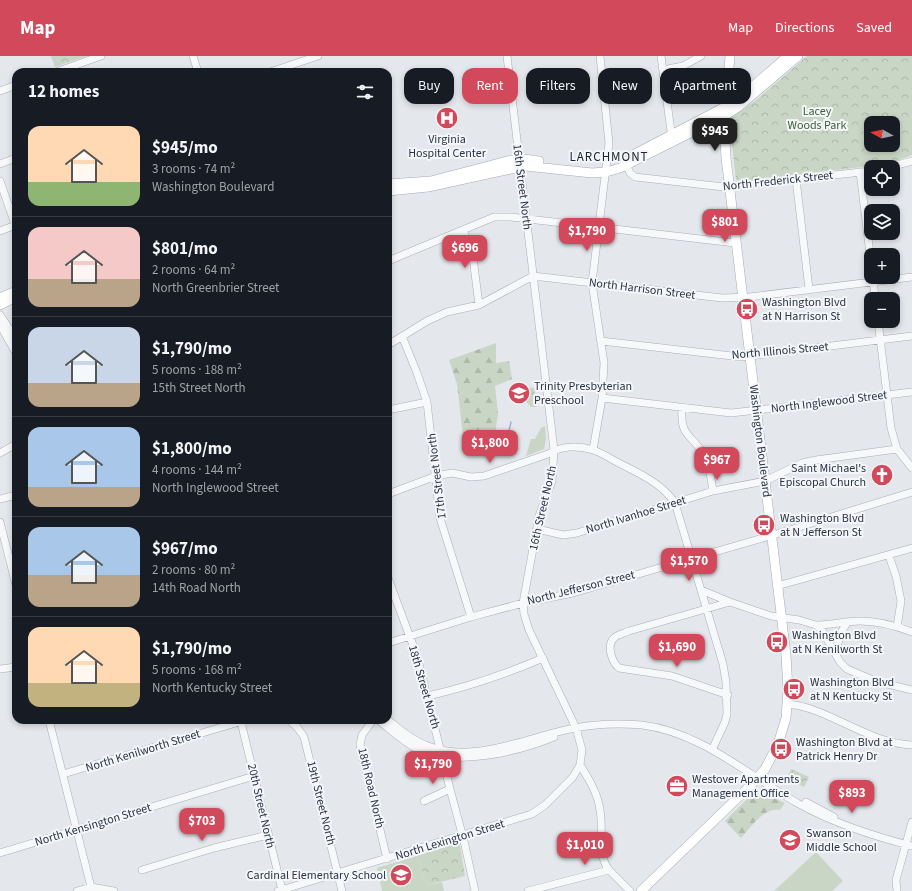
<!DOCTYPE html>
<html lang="en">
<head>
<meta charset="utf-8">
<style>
	:root { --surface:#171b24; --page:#242831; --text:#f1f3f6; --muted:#9ea1a6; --line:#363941; --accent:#d1495b }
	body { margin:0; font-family:"Source Sans 3",sans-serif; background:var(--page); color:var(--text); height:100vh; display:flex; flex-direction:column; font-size:15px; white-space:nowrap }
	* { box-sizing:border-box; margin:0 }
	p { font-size:13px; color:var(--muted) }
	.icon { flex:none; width:22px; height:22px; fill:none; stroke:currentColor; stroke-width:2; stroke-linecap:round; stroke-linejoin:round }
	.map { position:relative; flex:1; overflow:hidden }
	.panel { position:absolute; left:12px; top:12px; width:380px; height:656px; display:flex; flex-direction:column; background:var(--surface); border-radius:12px; box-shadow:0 2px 6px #0003 }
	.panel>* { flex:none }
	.hud { position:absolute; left:404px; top:12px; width:380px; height:36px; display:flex; gap:8px }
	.needle { width:26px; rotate:278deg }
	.buttons { position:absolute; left:864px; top:60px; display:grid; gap:8px }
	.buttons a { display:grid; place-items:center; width:36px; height:36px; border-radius:8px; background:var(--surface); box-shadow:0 2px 6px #0003; font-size:20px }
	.price { position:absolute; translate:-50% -34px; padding:0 9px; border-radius:8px; background:var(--accent); color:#fff; font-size:13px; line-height:26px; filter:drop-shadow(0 1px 2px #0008) }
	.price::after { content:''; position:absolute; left:50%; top:24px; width:12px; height:9px; margin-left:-6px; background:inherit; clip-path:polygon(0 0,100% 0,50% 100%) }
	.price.current { background:#222; color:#fff }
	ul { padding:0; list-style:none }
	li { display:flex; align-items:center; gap:12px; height:100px; padding:0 16px }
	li+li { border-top:1px solid var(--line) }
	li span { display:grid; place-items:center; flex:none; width:112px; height:80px; border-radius:12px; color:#555 }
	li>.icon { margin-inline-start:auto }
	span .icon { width:48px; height:48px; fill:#fffc; stroke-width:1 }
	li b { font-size:17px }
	h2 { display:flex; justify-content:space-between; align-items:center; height:48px; padding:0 16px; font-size:17px }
	.tag { padding:0 14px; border-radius:12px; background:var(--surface); box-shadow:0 2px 6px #0003; font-size:14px; line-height:36px }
	.tag.current { background:var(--accent); color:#fff }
	header { display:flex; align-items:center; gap:24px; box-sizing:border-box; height:56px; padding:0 20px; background:var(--accent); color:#fff }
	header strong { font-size:19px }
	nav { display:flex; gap:22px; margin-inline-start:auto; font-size:14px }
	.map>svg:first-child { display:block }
</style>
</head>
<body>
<header>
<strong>Map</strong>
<nav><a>Map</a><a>Directions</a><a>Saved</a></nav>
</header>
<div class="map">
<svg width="912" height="835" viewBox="0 0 912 835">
	<defs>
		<pattern id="forest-firs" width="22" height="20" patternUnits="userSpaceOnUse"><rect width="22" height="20" fill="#c9d6c5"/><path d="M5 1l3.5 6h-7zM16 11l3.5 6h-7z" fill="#adb8ab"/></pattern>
		<pattern id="park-crowns" width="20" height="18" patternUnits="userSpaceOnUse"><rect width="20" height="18" fill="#c9d6c5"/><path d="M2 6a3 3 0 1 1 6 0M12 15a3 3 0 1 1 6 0" fill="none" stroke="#adb8ab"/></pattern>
	</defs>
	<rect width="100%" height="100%" fill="#e4e7ec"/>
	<!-- green -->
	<path fill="#c9d6c5" d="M 545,370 L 546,383 L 544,393 L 526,400 L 531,383 L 535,383 L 541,372 Z
		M 816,796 L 843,825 L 832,835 L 774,835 Z
		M 417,800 L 427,829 L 442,826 L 444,835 L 382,835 L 377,812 Z"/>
	<!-- forest -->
	<path fill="url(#forest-firs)" d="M 496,287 L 496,307 L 509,305 L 512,323 L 495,330 L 498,358 L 494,385 L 464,389 L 457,328 L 449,304 Z
		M 753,737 L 763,737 L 785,747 L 780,754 C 765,750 750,772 741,782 L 725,765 Z"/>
	<!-- park -->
	<path fill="url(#park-crowns)" fill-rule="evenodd" d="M 51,0 L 87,0 L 55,11 Z
		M 807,0 L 912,0 L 912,99 L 894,106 L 871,110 L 738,125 L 736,124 L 731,81 L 731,62 L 755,45 ZM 871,67 L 893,67 L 893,89 L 871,89 Z
		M 523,331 L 534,332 L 537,351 L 531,351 L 527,346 Z
		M 791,713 L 809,721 L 804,731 L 787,723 Z
		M 458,787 L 460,789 L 465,820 L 427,829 L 417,800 Z"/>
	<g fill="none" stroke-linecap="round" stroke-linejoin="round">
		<!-- stream -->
		<path stroke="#9fb4cc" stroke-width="1.5" d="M 511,366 L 507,383 L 515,384"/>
		<!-- minor casing -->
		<g stroke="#a9aeb7" stroke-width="8">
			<path id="minor" d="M 193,0 L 198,16
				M 661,0 L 672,83
				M 663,14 L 683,10 L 701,0
				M 56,16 L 101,0
				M 270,16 L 318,0
				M 0,35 L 16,29
				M 624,104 L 630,117 L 635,121 L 724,131 L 871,115
				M 0,108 L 16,102
				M 890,111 L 912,105
				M 860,116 L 871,206
				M 796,123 L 809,233
				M 0,125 L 16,171
				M 463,174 L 473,202 L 479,249
				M 0,175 L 16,169
				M 388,205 L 494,161 L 511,161 L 735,187
				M 873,221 L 875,243
				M 0,259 L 16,283
				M 878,265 L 891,372 L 897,393 L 912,412
				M 0,269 L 16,297
				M 402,280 L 417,317 L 427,346 L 440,462 L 471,561
				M 601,285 L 741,301 L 912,280
				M 388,289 L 427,265 L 447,256 L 479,249 L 533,220 L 722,242 L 749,241 L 912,221
				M 602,342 L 731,357 L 912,336
				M 682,351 C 680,383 691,376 704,399 C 710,410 711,423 713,435
				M 388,354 L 427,346
				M 593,394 L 602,342 L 604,307 L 592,227 L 609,87 L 600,0
				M 0,397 L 16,388
				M 388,438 L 436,420 L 452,417 L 471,421 L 484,420 L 548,398 C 561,390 578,389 593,394 C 600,396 608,401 615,405 C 636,416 661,426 675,447 L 723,608 L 726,626 L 727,658 L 725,666 L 712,694
				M 0,443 L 16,439
				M 0,466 L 16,529
				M 537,473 L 563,479 L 577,477 L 713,435 L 765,425 L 802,407 L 816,404 L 897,393
				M 889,500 L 896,520 L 901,545 L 897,571
				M 388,522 L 417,600 L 450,733 L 464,785 L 475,835
				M 777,530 L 912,492
				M 701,534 L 730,546
				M 816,569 C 831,569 846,565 860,565 C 877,565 896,570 912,576
				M 388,587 L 471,561 L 523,547 L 573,537 L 780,477 L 912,436
				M 835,596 L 842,575 L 847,567
				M 0,613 L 16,611
				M 728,639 L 672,620 L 619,612 C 612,606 606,590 614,582 C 617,579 625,577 629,575 L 730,546 L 771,560 L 799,564 L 816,569 L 823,576 L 840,606 L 847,613 L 875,625 L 912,634
				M 428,640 C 468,631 506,618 543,602
				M 788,648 C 830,652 866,687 912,689
				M 49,664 L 92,835
				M 289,664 L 297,671 L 304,681 L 342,835
				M 373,664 L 362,679 L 360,689 L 387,803
				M 378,664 C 390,673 402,685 416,692 C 453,712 517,696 554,681
				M 388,664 C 401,674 413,685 428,690 C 474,708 525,682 570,673 C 593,668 618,667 642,669 C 701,676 749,720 799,748 C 835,768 873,780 912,790
				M 241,666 L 282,834
				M 580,709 C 589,723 598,738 600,754 C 604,775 596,797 609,814
				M 63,718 L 246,664
				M 424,745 L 450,733
				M 806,746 L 834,761
				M 0,797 L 254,720
				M 142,814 L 214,792 L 268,779
				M 77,835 L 91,831 L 114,835
				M 278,835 L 532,758 L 545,749 L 573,721 L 580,709 L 582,694 L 576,672 L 529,574 L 524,558 L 523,547 L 539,460 L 552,425 L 554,394 L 507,0
				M 528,835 L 609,814 L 630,835
				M 897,835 L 896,824 L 912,766"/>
		</g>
		<!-- major casing -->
		<g stroke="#a3abb8" stroke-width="10">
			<path id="major" d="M 635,98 L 725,51 L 751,32 L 788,0
				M 388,128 L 431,125 L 511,104 L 524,103 L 539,105
				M 388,135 L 428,131 L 525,110 L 592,117 L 606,116 L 620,112 L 724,60 L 738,51 L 798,0
				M 0,242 L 16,235
				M 0,249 L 16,241
				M 641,835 L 751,729 L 765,713 L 778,688 L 786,662 L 788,634 L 786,599 L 726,102 L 724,67 L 730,0"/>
		</g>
		<!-- minor -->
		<use href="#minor" stroke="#f7f8fa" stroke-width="7"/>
		<!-- major -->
		<use href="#major" stroke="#fff" stroke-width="9"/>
	</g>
	<!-- icons -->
	<defs>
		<g id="hospital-disc" transform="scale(1.15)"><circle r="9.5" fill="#d1495b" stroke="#f4f6f9"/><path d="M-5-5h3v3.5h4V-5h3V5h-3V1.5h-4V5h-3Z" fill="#fff"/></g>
		<g id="bus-disc" transform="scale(1.15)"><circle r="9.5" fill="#d1495b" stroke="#f4f6f9"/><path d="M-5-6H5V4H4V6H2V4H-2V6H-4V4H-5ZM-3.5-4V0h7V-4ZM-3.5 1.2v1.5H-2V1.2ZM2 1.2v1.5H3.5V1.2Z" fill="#fff"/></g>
		<g id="school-disc" transform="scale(1.15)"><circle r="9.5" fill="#d1495b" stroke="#f4f6f9"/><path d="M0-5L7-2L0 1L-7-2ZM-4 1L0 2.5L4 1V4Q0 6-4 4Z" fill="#fff"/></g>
		<g id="church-disc" transform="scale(1.15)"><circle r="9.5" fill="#d1495b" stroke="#f4f6f9"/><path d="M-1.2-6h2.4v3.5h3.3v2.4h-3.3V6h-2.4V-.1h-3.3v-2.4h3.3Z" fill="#fff"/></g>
		<g id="office-disc" transform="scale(1.15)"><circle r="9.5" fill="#d1495b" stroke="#f4f6f9"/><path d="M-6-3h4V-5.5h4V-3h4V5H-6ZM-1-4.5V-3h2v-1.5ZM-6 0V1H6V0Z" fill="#fff"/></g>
	</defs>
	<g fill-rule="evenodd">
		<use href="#hospital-disc" x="447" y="62"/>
		<use href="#bus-disc" x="747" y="253"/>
		<use href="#school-disc" x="519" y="337"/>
		<use href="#church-disc" x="882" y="419"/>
		<use href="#bus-disc" x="764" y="469"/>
		<use href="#bus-disc" x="777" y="586"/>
		<use href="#bus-disc" x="794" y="633"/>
		<use href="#bus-disc" x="781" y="693"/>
		<use href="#office-disc" x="677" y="730"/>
		<use href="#school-disc" x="790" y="784"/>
		<use href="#school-disc" x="401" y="819"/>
	</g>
	<g text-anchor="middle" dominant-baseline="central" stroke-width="4" stroke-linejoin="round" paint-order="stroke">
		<!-- park labels -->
		<g font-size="12" fill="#3f6138" stroke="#f4f6f9">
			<text x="817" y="55">Lacey<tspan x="817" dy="14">Woods Park</tspan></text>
		</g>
		<!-- poi labels -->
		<g font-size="12" fill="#2b3445" stroke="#f4f6f9" text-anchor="start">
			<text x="447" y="83" text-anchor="middle">Virginia<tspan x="447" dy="14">Hospital Center</tspan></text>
			<text x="762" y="246">Washington Blvd<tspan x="762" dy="14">at N Harrison St</tspan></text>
			<text x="534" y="330">Trinity Presbyterian<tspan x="534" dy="14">Preschool</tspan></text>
			<text x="866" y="412" text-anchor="end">Saint Michael's<tspan x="866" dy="14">Episcopal Church</tspan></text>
			<text x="780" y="462">Washington Blvd<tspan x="780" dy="14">at N Jefferson St</tspan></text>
			<text x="792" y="579">Washington Blvd<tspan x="792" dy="14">at N Kenilworth St</tspan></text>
			<text x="810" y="626">Washington Blvd<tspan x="810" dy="14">at N Kentucky St</tspan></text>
			<text x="796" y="686">Washington Blvd at<tspan x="796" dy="14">Patrick Henry Dr</tspan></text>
			<text x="692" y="723">Westover Apartments<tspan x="692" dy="14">Management Office</tspan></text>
			<text x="806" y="777">Swanson<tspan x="806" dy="14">Middle School</tspan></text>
			<text x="386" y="819" text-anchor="end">Cardinal Elementary School</text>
		</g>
		<!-- street labels -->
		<g font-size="12" fill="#2b3445" stroke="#f4f6f9">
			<text transform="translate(778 125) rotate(-6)">North Frederick Street</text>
			<text transform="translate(522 131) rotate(83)">16th Street North</text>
			<text transform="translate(642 233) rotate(7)">North Harrison Street</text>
			<text transform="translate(780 295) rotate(-5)">North Illinois Street</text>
			<text transform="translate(829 346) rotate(-7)">North Inglewood Street</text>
			<text transform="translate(760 385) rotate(83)">Washington Boulevard</text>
			<text transform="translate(437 420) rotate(-97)">17th Street North</text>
			<text transform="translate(543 452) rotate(-77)">16th Street North</text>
			<text transform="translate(636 459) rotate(-17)">North Ivanhoe Street</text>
			<text transform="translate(581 532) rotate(-14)">North Jefferson Street</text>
			<text transform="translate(424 631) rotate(74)">18th Street North</text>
			<text transform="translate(143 695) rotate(-17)">North Kenilworth Street</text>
			<text transform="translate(371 732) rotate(77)">18th Road North</text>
			<text transform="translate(321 747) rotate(76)">19th Street North</text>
			<text transform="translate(261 750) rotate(77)">20th Street North</text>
			<text transform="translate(93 769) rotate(-17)">North Kensington Street</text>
			<text transform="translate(450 784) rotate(-17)">North Lexington Street</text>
		</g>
		<!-- neighbourhood labels -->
		<g font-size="13" letter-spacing="1" fill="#1d2536" stroke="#f4f6f9">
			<text x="609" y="101">LARCHMONT</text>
		</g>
	</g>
</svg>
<div class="buttons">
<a><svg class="needle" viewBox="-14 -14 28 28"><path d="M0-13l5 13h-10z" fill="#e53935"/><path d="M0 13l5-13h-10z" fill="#9ea1a6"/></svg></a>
<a><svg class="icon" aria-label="locate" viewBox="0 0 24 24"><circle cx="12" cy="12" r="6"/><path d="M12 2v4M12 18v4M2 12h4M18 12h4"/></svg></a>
<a><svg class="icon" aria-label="layers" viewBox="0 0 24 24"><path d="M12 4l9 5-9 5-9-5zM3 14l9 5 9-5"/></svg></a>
<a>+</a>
<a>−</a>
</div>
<b class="price current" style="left:715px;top:96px">$945</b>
<b class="price" style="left:725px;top:187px">$801</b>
<b class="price" style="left:587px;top:196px">$1,790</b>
<b class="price" style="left:465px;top:213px">$696</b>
<b class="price" style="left:490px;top:408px">$1,800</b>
<b class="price" style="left:717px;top:425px">$967</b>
<b class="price" style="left:689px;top:526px">$1,570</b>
<b class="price" style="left:677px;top:612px">$1,690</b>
<b class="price" style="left:433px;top:729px">$1,790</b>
<b class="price" style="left:852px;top:758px">$893</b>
<b class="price" style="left:202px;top:786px">$703</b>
<b class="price" style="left:585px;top:810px">$1,010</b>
<div class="hud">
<a class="tag">Buy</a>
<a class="tag current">Rent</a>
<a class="tag">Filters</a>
<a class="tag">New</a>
<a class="tag">Apartment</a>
</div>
<section class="panel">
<h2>12 homes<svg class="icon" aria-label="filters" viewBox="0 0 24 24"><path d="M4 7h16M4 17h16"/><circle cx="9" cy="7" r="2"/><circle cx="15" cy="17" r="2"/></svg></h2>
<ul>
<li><span style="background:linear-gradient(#ffd9b3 70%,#8fb573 0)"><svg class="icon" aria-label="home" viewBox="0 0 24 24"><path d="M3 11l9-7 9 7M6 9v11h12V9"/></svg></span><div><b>$945/mo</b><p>3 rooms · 74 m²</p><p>Washington Boulevard</p></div></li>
<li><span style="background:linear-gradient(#f6c9c9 65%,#b9a48a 0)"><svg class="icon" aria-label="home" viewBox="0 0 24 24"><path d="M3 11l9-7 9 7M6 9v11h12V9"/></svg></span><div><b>$801/mo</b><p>2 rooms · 64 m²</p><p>North Greenbrier Street</p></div></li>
<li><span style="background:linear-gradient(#c9d6e8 70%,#b9a48a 0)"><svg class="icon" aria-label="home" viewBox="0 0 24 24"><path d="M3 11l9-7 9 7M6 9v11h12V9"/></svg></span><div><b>$1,790/mo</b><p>5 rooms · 188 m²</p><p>15th Street North</p></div></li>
<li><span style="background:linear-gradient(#a9c7e8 75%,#b9a48a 0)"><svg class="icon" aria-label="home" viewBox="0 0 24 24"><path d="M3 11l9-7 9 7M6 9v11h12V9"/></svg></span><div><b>$1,800/mo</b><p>4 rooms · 144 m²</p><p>North Inglewood Street</p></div></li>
<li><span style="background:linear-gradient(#a9c7e8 60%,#b9a48a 0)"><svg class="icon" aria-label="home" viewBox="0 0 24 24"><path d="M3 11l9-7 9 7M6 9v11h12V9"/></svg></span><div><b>$967/mo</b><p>2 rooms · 80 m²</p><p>14th Road North</p></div></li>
<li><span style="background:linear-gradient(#ffd9b3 70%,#c2b280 0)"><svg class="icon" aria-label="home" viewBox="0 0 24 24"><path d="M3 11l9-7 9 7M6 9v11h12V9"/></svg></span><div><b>$1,790/mo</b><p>5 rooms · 168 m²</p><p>North Kentucky Street</p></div></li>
</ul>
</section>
</div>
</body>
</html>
